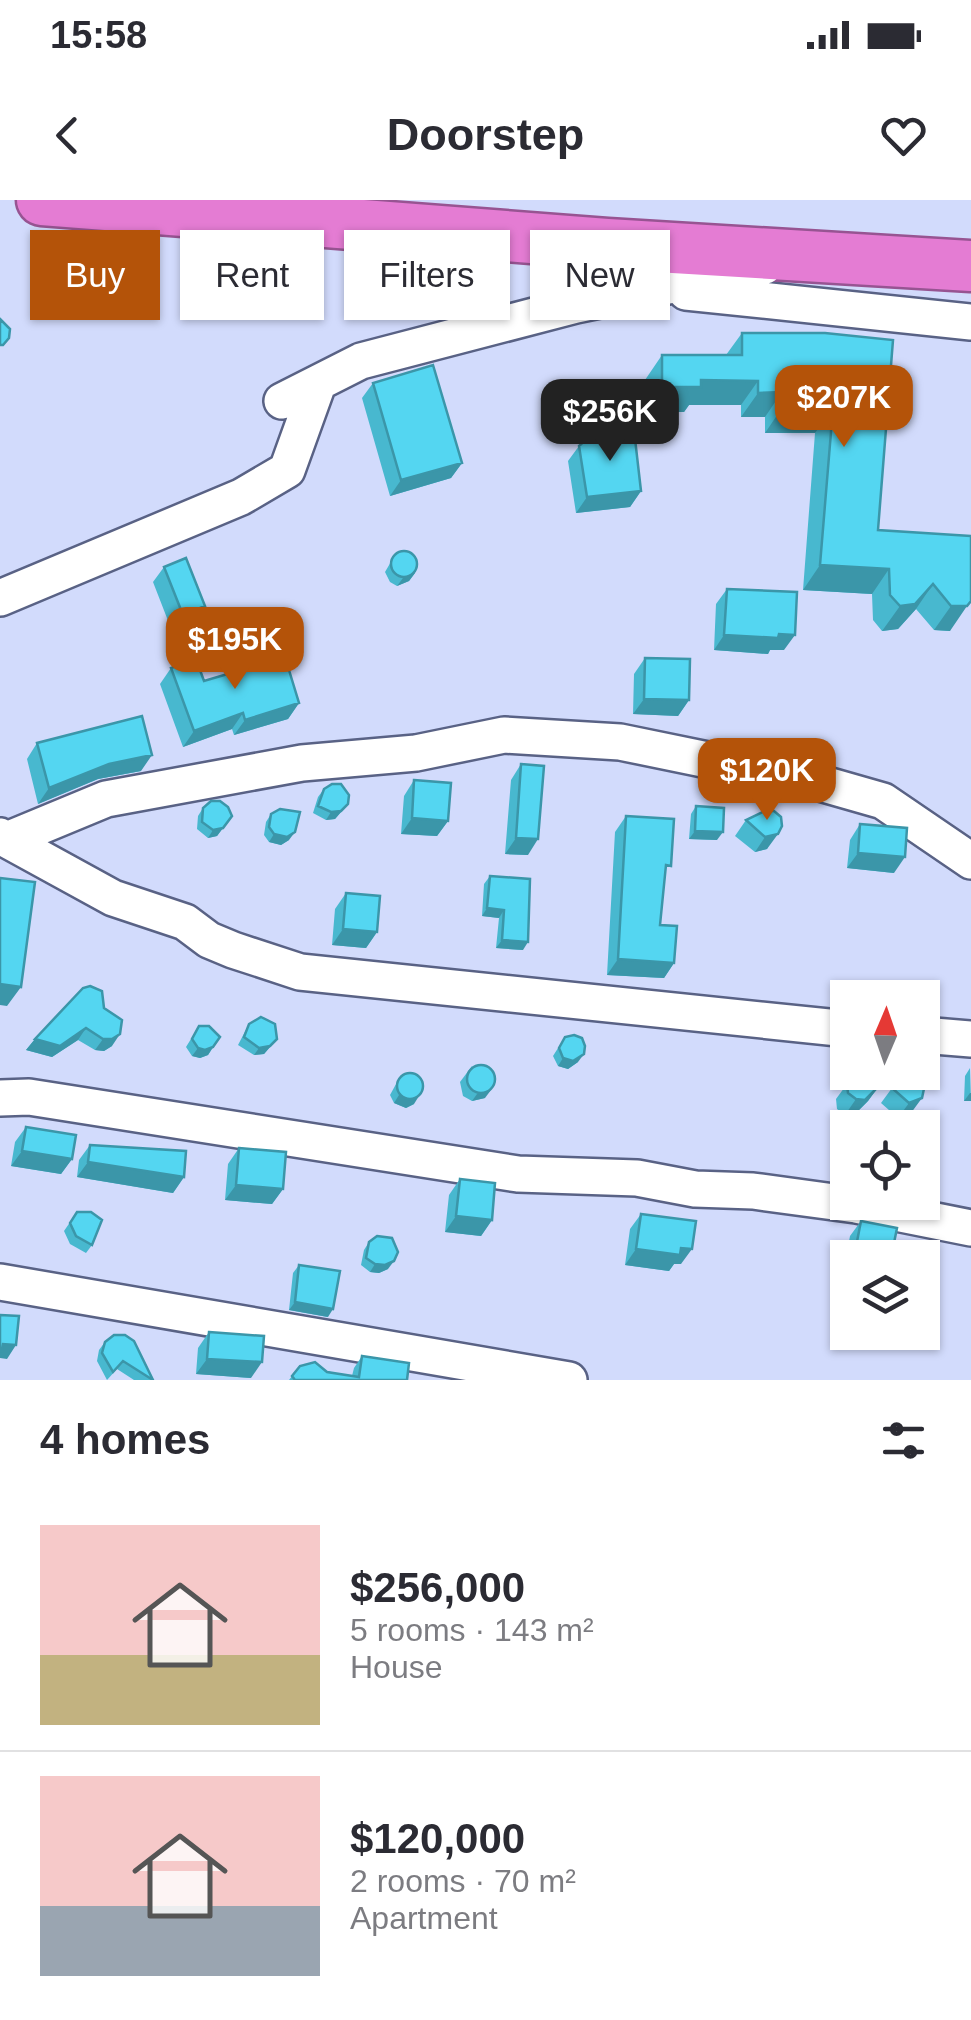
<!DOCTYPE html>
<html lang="en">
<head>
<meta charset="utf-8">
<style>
	:root { --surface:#fff; --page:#f7f7f7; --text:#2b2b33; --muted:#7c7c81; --line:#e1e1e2; --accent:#b45309 }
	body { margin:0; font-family:Helvetica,sans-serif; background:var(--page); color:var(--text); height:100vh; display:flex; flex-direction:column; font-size:38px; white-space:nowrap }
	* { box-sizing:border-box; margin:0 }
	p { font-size:32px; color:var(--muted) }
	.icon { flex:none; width:55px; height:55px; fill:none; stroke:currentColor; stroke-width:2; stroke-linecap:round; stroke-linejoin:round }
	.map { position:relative; height:1180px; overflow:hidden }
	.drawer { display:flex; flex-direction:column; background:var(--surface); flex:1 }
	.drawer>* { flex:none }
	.banner { position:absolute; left:30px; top:30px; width:912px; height:90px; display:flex; gap:20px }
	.needle { width:65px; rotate:2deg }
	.tools { position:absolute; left:830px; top:780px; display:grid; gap:20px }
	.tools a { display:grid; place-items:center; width:110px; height:110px; border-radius:0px; background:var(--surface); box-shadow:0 2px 8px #0004; font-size:50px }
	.price { position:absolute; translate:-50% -85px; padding:0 22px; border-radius:20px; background:var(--accent); color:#fff; font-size:32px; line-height:65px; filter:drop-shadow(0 2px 5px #0008) }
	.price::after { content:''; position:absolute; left:50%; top:60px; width:30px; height:22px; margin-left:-15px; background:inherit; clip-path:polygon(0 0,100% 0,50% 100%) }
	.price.current { background:#222; color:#fff }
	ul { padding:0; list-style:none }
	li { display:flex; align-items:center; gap:30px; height:250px; padding:0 40px }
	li+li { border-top:2px solid var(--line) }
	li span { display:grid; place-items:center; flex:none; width:280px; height:200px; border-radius:0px; color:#555 }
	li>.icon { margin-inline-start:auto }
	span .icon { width:120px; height:120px; fill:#fffc; stroke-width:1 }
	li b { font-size:42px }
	h2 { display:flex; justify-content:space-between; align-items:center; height:120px; padding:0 40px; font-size:42px }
	.tag { padding:0 35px; border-radius:0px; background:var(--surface); box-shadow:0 2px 8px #0004; font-size:35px; line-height:90px }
	.tag.current { background:var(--accent); color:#fff }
	.status { display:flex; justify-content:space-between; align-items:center; height:70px; padding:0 50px; background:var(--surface); direction:ltr }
	.status svg { height:28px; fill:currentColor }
	header { display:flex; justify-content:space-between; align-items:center; height:130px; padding:0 40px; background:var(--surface); font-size:45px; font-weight:800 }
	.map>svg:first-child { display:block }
</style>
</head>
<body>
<div class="status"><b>15:58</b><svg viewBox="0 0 49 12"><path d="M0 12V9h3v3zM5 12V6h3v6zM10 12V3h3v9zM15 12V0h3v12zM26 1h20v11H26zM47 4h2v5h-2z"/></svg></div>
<header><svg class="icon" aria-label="back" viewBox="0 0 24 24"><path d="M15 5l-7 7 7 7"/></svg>Doorstep<svg class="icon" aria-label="heart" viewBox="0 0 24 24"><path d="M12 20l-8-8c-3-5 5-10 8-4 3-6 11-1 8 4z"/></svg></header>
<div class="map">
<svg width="971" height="1180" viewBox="0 0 971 1180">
	<rect width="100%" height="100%" fill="#d2dbfc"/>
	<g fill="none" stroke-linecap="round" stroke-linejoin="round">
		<!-- minor casing -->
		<g stroke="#596285" stroke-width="40">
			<path id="minor" d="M 686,92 L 971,122
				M 282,201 L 361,161 L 576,105 L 765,66
				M 0,398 L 241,297 L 287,270 L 318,184
				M 0,636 L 113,698 L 185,722 L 209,740 L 233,750 L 300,772 L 848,829
				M 7,640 L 106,599 L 302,563 L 416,553 L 504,535 L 620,542 L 820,583 L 883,601 L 971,661
				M 922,835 L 971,839
				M 0,898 L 29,897 L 518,974 L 637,978 L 695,989 L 753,991 L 856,1005 L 971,1028
				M 0,1082 L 569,1180"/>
		</g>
		<!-- highway casing -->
		<g stroke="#975492" stroke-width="55">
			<path id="highway" d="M 42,0 L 607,44 L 971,66"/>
		</g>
		<!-- minor -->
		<use href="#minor" stroke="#fff" stroke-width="35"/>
		<!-- highway -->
		<use href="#highway" stroke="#e47cd3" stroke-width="50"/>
	</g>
	<!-- wall -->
	<path fill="#48b8cf" d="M 742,133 L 825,133 L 878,330 L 971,336 L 950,431 L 934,430 L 916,409 L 898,429 L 882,431 L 873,420 L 872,394 L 803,390 L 815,233 L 765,233 L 765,217 L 741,217 L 741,205 L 689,205 L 684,212 L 645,212 L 645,180 L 662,155 L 726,155 Z
		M 373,183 L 462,263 L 451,278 L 390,296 L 362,198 Z
		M 579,246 L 641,291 L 630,307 L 576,313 L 568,261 Z
		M 395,355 L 415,373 L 409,381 L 397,386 L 390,382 L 385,372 Z
		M 164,367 L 205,406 L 194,422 L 172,431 L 153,382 Z
		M 727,389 L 784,450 L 770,450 L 768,454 L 714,450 L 716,404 Z
		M 645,458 L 689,500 L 678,516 L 633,514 L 634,474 Z
		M 171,468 L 204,481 L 299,503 L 288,519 L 234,535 L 232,529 L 183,547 L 160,484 Z
		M 37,543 L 141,571 L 98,579 L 38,604 L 27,559 Z
		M 521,564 L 528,655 L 505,654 L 511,580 Z
		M 414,580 L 448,621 L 437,636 L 401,634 L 404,596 Z
		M 324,589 L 348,604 L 335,619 L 326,620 L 313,613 L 318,597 Z
		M 696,606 L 717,640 L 689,639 L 691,614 Z
		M 203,608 L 232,616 L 217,636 L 208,638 L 197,629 L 198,616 Z
		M 271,614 L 289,640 L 281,645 L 269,642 L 264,635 L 266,622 Z
		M 626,616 L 665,675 L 660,725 L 674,763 L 664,778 L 607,775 L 615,632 Z
		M 781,617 L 767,649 L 755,652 L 735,636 L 746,620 Z
		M 860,624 L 894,673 L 847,668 L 850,640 Z
		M 490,676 L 523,750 L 496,748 L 499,718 L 482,716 L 484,684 Z
		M 346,693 L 377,732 L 366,748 L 332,745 L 335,709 Z
		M 83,788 L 112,846 L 104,851 L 95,850 L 78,840 L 52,857 L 26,850 L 35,839 Z
		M 249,824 L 277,839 L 264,854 L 254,855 L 238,845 Z
		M 199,826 L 220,837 L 208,855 L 200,858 L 192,856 L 186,847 Z
		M 565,837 L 578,862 L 568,869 L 558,866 L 553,856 Z
		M 472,866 L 485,898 L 472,901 L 463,896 L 460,882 Z
		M 970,868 L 971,901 L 964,901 L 965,876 Z
		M 401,875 L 414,904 L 406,908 L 394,903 L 390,895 Z
		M 906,875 L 911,913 L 898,918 L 881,903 L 892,888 Z
		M 847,884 L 879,886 L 868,901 L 854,915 L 845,915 L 837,909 L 836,899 Z
		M 26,927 L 72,959 L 61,974 L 11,966 L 15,942 Z
		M 90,945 L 184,977 L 173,993 L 77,977 L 79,960 Z
		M 239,948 L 283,989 L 272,1004 L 225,1000 L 228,964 Z
		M 460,979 L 492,1020 L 481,1036 L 445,1032 L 449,995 Z
		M 77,1012 L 92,1045 L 86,1053 L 70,1044 L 64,1031 Z
		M 641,1014 L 681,1064 L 674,1064 L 669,1071 L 625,1065 L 630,1029 Z
		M 861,1021 L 891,1058 L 848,1058 L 848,1073 L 843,1073 L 850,1036 Z
		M 369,1042 L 388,1069 L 379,1073 L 370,1072 L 361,1065 L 364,1050 Z
		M 299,1065 L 328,1117 L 289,1110 L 293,1073 Z
		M 209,1132 L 251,1178 L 196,1174 L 198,1148 Z
		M 105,1142 L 153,1180 L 134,1180 L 117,1169 L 107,1180 L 97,1161 L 99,1150 Z
		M 362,1156 L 407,1180 L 289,1180 L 300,1166 L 352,1176 L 354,1168 Z"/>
	<!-- shaded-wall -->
	<path fill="#3b96a9" d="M 701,180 L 758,181 L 741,205 L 689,205 L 684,212 L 645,212 L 662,187 Z
		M 782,192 L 765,217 L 741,217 L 758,193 Z
		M 782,208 L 833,208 L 815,233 L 765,233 Z
		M 462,263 L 451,278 L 390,296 L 401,280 Z
		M 641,291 L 630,307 L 576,313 L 587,297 Z
		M 820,365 L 889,369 L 872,394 L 803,390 Z
		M 415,373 L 409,381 L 397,386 L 403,378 Z
		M 933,384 L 916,409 L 898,429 L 882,431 L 900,406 Z
		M 205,406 L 194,422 L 172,431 L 183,415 Z
		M 951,406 L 967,406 L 950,431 L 934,430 Z
		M 724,435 L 779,434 L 795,435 L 784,450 L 770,450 L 768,454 L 714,450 Z
		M 644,499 L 689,500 L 678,516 L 633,514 Z
		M 299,503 L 288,519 L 234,535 L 245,520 Z
		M 243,513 L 232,529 L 183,547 L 194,531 Z
		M 152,555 L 141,571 L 98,579 L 38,604 L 49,588 L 109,564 Z
		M 348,604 L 335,619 L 326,620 L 331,612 Z
		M 412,618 L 448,621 L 437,636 L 401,634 Z
		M 223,628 L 217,636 L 208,638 L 213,630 Z
		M 695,631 L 723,632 L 717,640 L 689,639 Z
		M 295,632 L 289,640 L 281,645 L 269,642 L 274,634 Z
		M 778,634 L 767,649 L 755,652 L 765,637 Z
		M 516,638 L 538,639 L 528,655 L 505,654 Z
		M 858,653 L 905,657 L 894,673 L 847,668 Z
		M 487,708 L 504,710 L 499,718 L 482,716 Z
		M 343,729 L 377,732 L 366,748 L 332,745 Z
		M 502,740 L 528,742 L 523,750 L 496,748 Z
		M 618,759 L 674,763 L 664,778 L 607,775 Z
		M 0,784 L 21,787 L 7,806 L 0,805 Z
		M 86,828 L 78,840 L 52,857 L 26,850 L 35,839 Z
		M 120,834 L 112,846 L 104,851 L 95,850 L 103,839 Z
		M 277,839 L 264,854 L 254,855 L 259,848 Z
		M 213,847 L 208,855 L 200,858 L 192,856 L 198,848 Z
		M 584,854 L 578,862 L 568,869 L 558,866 L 563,858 Z
		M 879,886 L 868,901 L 854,915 L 845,915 L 856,899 Z
		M 491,890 L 485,898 L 472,901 L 477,894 Z
		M 970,893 L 971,893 L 971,901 L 964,901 Z
		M 399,895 L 419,896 L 414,904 L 406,908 L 394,903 Z
		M 922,898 L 911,913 L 898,918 L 909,903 Z
		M 22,951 L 72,959 L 61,974 L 11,966 Z
		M 88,962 L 184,977 L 173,993 L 77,977 Z
		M 236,985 L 283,989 L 272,1004 L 225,1000 Z
		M 456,1016 L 492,1020 L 481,1036 L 445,1032 Z
		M 681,1048 L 692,1049 L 681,1064 L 674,1064 L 669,1071 L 625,1065 L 636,1049 Z
		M 394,1061 L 388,1069 L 379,1073 L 370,1072 L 375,1064 Z
		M 295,1102 L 333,1109 L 328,1117 L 289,1110 Z
		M 3,1144 L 16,1145 L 7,1159 L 0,1158 L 0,1148 Z
		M 207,1159 L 262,1162 L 251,1178 L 196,1174 Z"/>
	<!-- building -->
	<path fill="#54d6f1" stroke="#3b96a9" stroke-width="2.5" d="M 0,119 L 10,129 L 9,138 L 3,145 L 0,145 Z
		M 742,133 L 825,133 L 893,140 L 878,330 L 971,336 L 971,401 L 967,406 L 951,406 L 933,384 L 915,404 L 900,406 L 890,395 L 889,369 L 820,365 L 833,208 L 782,208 L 782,192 L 758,193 L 758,181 L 701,180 L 701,187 L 662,187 L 662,155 L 742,155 Z
		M 433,165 L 462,263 L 401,280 L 373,183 Z
		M 634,230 L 641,291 L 587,297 L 579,246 L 591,235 Z
		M391 364a13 13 0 1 1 26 0a13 13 0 1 1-26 0Z
		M 186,358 L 205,406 L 183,415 L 164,367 Z
		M 727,389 L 797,392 L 795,435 L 779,434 L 778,438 L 724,435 Z
		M 285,457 L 299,503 L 245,520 L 243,513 L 194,531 L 171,468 L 196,459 L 204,481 Z
		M 645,458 L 690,459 L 689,500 L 644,499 Z
		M 142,516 L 152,555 L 109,564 L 49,588 L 37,543 Z
		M 521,564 L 544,566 L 538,639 L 516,638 Z
		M 414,580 L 451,583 L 448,621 L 412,618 Z
		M 332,584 L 341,584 L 349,595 L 348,604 L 341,611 L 331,612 L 318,606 L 324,589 Z
		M 211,601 L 220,601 L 228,607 L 232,616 L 223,628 L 213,630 L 202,622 L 203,608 Z
		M 696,606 L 724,608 L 723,632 L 695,631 Z
		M 280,609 L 300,612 L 295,632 L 287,637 L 274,634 L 269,627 L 271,614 Z
		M 765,611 L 774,611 L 781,617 L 782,626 L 778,634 L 765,637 L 746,620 Z
		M 626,616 L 674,619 L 671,666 L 666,665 L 660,725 L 677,726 L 674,763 L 618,759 Z
		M 860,624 L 907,628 L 905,657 L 858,653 Z
		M 490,676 L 530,679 L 528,742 L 502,740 L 504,710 L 487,708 Z
		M 0,678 L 35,682 L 21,787 L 0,784 Z
		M 346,693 L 380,696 L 377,732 L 343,729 Z
		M 90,786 L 102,791 L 104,808 L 122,820 L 120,834 L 112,839 L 103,839 L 86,828 L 60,846 L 35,839 L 83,788 Z
		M 261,817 L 275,824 L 277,839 L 270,846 L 259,848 L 244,837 L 249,824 Z
		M 199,826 L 209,826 L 220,837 L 213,847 L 205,850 L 198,848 L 192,839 Z
		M 574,835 L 582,838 L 585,846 L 584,854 L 573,861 L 563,858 L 559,848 L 565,837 Z
		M467 879a14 14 0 1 1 28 0a14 14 0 1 1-28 0Z
		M397 886a13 13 0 1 1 26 0a13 13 0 1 1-26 0Z
		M 855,873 L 868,875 L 879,886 L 865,900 L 856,899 L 848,893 L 847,884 Z
		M 915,874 L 925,884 L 922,898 L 909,903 L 892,888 L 906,875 Z
		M 26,927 L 76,935 L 72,959 L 22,951 Z
		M 90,945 L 186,951 L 184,977 L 88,962 Z
		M 239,948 L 286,952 L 283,989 L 236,985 Z
		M 460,979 L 495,983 L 492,1020 L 456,1016 Z
		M 77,1012 L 91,1012 L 102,1020 L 92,1045 L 76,1036 L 70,1023 Z
		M 641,1014 L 696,1021 L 692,1049 L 681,1048 L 680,1055 L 636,1049 Z
		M 861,1021 L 897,1028 L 891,1058 L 854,1057 Z
		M 377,1036 L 392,1038 L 398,1052 L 394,1061 L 385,1065 L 375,1064 L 366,1058 L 369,1042 Z
		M 299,1065 L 340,1071 L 333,1109 L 295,1102 Z
		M 0,1115 L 19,1116 L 16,1145 L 3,1144 L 2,1151 L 0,1151 Z
		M 209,1132 L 264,1136 L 262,1162 L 207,1159 Z
		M 114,1135 L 125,1135 L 134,1141 L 153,1180 L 123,1161 L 113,1172 L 102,1153 L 105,1142 Z
		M 362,1156 L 409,1163 L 407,1180 L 295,1180 L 292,1176 L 300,1166 L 315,1162 L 327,1172 L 359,1177 Z"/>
</svg>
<div class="tools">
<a><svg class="needle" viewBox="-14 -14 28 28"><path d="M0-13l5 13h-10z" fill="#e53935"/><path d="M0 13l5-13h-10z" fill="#7c7c81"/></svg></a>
<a><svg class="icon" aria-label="locate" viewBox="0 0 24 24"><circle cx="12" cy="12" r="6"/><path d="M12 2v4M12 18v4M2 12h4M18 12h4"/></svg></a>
<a><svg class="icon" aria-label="layers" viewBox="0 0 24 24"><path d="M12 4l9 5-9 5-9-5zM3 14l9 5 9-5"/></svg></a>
</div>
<b class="price" style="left:844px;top:250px">$207K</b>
<b class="price current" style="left:610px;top:264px">$256K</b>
<b class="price" style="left:235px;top:492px">$195K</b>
<b class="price" style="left:767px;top:623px">$120K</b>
<div class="banner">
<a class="tag current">Buy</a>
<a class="tag">Rent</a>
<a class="tag">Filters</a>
<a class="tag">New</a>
</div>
</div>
<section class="drawer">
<h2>4 homes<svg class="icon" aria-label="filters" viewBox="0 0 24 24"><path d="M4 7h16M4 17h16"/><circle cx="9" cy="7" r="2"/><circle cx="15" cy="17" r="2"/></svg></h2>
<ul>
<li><span style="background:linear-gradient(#f6c9c9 65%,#c2b280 0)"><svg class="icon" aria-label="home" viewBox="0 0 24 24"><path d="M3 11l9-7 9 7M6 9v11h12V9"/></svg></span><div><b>$256,000</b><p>5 rooms · 143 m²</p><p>House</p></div></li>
<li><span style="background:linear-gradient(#f6c9c9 65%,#9aa5b1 0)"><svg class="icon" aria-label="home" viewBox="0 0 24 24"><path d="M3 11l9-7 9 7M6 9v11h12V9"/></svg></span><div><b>$120,000</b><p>2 rooms · 70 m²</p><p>Apartment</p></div></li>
</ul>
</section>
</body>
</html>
